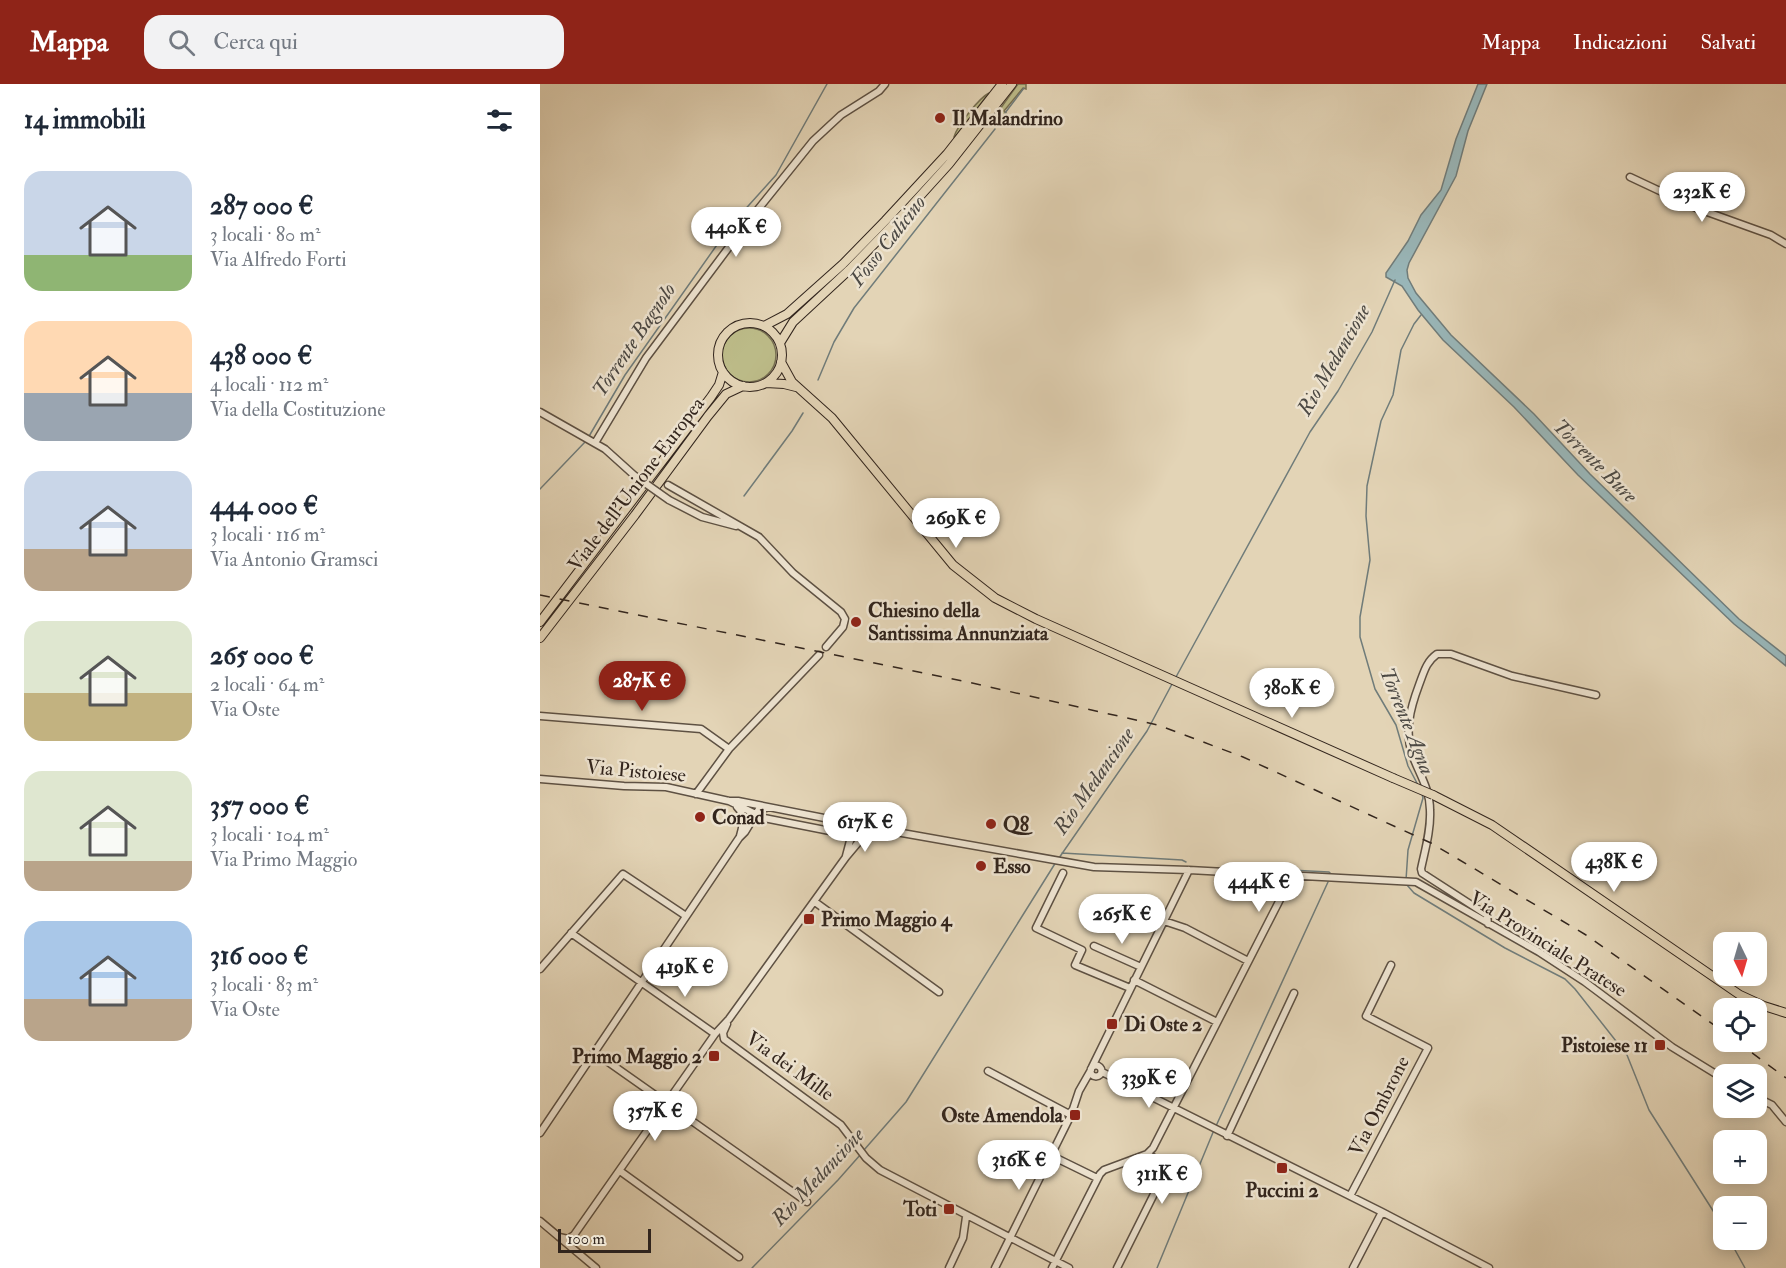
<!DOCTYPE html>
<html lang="it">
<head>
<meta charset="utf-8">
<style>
	:root { --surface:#fff; --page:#f2f2f3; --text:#1f2937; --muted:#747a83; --accent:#8f2418 }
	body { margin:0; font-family:"IM FELL Double Pica",serif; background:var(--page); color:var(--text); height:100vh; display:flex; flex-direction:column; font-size:22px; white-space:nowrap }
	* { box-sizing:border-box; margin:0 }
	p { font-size:20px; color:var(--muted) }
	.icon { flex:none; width:33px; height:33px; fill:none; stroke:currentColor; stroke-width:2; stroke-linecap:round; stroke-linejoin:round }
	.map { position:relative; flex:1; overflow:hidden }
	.panel { display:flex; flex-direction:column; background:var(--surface); width:540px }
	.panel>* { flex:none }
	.needle { width:39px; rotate:175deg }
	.fabs { position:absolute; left:1173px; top:848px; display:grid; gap:12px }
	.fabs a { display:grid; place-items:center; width:54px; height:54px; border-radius:12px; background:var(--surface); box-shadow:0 3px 15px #0003; font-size:30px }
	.scale { position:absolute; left:18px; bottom:15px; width:93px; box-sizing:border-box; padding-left:6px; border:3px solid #32251d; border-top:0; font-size:16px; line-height:21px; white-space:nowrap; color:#32251d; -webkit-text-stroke:4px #ede3d0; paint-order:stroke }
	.price { position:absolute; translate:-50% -51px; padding:0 14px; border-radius:21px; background:#fff; color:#222; font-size:20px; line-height:39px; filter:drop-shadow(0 2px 3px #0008) }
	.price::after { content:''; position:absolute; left:50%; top:36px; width:18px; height:14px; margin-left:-9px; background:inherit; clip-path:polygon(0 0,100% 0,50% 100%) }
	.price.selected { background:var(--accent); color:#fff }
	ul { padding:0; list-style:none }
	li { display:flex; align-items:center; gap:18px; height:150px; padding:0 24px }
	li span { display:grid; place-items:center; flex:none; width:168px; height:120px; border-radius:18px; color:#555 }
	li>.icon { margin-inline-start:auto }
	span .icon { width:72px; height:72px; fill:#fffc; stroke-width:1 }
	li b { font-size:26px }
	h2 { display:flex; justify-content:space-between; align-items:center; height:72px; padding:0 24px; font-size:26px }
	header { display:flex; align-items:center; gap:36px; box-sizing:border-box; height:84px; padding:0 30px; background:var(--accent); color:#fff }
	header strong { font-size:28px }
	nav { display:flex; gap:33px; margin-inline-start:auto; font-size:21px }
	.search { width:420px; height:54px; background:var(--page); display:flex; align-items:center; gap:15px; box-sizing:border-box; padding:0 21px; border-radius:18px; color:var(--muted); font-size:22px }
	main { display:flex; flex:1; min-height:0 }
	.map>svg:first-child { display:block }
</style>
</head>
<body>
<header>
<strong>Mappa</strong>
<div class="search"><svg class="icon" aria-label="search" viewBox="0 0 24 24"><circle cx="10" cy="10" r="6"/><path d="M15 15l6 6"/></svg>Cerca qui</div>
<nav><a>Mappa</a><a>Indicazioni</a><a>Salvati</a></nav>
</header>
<main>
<section class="panel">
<h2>14 immobili<svg class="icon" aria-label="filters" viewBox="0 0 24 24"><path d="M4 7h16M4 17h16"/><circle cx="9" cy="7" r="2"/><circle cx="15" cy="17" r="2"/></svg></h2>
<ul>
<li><span style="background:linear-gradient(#c9d6e8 70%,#8fb573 0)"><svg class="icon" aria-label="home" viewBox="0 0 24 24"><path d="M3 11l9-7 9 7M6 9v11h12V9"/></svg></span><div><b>287 000 €</b><p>3 locali · 80 m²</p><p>Via Alfredo Forti</p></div></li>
<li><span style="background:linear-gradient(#ffd9b3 60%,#9aa5b1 0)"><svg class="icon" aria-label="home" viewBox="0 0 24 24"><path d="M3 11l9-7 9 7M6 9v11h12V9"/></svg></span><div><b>438 000 €</b><p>4 locali · 112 m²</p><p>Via della Costituzione</p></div></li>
<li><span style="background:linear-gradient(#c9d6e8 65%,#b9a48a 0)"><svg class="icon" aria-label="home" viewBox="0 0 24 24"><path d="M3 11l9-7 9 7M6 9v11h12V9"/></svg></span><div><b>444 000 €</b><p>3 locali · 116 m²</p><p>Via Antonio Gramsci</p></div></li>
<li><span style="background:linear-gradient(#dfe7d0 60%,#c2b280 0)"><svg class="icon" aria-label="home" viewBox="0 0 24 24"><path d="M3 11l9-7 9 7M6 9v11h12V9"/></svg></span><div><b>265 000 €</b><p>2 locali · 64 m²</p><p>Via Oste</p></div></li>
<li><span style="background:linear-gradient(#dfe7d0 75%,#b9a48a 0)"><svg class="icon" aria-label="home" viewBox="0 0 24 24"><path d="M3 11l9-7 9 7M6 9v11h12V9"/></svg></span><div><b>357 000 €</b><p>3 locali · 104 m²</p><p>Via Primo Maggio</p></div></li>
<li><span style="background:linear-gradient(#a9c7e8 65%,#b9a48a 0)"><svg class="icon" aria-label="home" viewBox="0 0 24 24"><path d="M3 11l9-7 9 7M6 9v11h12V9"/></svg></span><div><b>316 000 €</b><p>3 locali · 83 m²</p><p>Via Oste</p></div></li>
</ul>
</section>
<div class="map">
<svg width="1246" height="1184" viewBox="0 0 1246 1184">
	<rect width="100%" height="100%" fill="#e3d4b6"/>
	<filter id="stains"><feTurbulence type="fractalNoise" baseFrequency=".00333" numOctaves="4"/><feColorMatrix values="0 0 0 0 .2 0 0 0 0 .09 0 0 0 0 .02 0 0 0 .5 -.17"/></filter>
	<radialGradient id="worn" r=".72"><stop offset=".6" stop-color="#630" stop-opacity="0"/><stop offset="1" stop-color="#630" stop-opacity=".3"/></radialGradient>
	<!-- green -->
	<path fill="#bcbb88" stroke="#777052" stroke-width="1.5" d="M 478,0 L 486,0 L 486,5 L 483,4 L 464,27 L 468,31 L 455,32 Z
		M 449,9 L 415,53 L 414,53 C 417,42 439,14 449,9 Z
		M182 271a27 27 0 1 1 54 0a27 27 0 1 1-54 0Z"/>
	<!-- water -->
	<path fill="#99b6b8" stroke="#707c7a" stroke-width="1.5" d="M 938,0 L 947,0 L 928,47 L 916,92 L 869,179 L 867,186 L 868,194 L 876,209 L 911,251 L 994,330 L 1050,390 L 1164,501 L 1199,535 L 1246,572 L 1246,582 L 1194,540 L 1038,391 L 974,323 L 903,256 L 878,226 L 862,202 L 846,193 L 846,189 L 868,157 L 881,131 L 901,106 L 916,55 Z"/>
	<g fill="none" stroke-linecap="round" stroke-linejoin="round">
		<!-- stream -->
		<path stroke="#707c7a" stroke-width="1.5" d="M 465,29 L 484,4
			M 278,296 L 294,258 L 314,224 L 455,45
			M 48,354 L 85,291 L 191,141 L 236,91 L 287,0
			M 0,405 L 45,358
			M 204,412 L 252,347 L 263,329
			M 636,593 L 770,348 L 798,307 L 832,248 L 855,196
			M 879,703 L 868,682 L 856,641 L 835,605 L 820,553 L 820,533 L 830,476 L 826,432 L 827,402 L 841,337 L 853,311 L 861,266 L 874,240 L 881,231
			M 522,769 L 642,776 L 646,778
			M 519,774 L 607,647 L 632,600
			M 707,784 L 789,788 L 791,790
			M 866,796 L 868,766 L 883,714 L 882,710
			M 867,801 L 874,809 L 965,864 L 1025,895 L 1035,905 L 1087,971 L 1109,1026 L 1184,1144
			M 676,1042 L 788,798
			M 324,1066 L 366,1018 L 516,778
			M 1189,1155 L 1205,1184
			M 212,1184 L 298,1096 L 321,1070
			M 617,1184 L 674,1046"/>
		<!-- minor casing -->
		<g stroke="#5e5143" stroke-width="9">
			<path id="minor" d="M 1090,93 L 1156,124 L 1231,151 L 1246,160
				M 0,328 L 65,365 L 95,392
				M 55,359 L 106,274 L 207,139 L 273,57 L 301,31 L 339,7 L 345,0
				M 128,401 L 219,453 L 253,489 L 301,528 L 305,535 L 303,543 L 286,563
				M 129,416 L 162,433 L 196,442
				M 0,632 L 161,645 L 189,665
				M 0,695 L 84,702 L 126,703 L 189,717 L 198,717 L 345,746 L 554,783 L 649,786 L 876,798 L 999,868 L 1045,898 L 1132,963 L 1184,995
				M 156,710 L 189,665 L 279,571
				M 189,717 L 224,734 L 300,749 L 327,748
				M 197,723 C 206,732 203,741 200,752
				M 306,772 L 311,753 L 309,748
				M 523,789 L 496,844 L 542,866 L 535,881 L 590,904
				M 275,818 L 399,908
				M 624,837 L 645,844 L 708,877
				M 948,840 L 947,831 L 882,789 L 881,785 C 885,766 891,746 890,726 C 890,706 880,691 873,673 C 864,648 870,625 879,601 C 884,588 886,578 897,570 L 911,570 L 972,592 L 1056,611
				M 31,849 L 175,950
				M 554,862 L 601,883
				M 0,885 L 83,790 L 146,832
				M 594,896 L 677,938
				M 187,940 L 183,949 L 184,955 L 301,1041 L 326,1074 L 340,1086 L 529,1184
				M 54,968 L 267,1118
				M550.5 987a5.5 5.5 0 1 1 11 0a5.5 5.5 0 1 1-11 0Z
				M 552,983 L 649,786
				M 448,987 L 531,1031
				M 562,988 L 842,1128 L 949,1184
				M 1216,1013 L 1232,1021 L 1246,1038
				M 0,1049 L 199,754 L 205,748 L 219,725 L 226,724
				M 687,1052 L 754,909
				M 510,1071 L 557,1094
				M 80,1087 L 199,1173
				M 810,1112 L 888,964 L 826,932 L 851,881
				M 0,1137 L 56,1184
				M 19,1153 L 28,1155 L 34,1151 L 175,950 L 189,935 L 306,773 L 327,748
				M 409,1184 L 423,1154 L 426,1133
				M 455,1184 L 531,1031 L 539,1007 L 551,986
				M 512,1184 L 560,1090 L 564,1086 L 607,1070 L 613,1064 L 752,792
				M 577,1184 L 625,1088 L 626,1081 L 607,1070
				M 813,1184 L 842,1128"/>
		</g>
		<!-- major casing -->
		<g stroke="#32251d" stroke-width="10">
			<path id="major" d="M178 271a32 32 0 1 1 64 0a32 32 0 1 1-64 0Z
				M 224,242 L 247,230 L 303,180 L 345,137 L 407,70 L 462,0
				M 240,259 L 253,238 L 309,186 L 371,122 L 409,80 L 472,0
				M 241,278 L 252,298 L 292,334 L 413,481 L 455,514 L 496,535 L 853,694
				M 226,299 L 244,300 L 256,303
				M 0,538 L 171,313 L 179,301 L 183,288
				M 0,554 L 95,431 L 168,332 L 186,310 L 203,302
				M 893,711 L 952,741 L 1200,911 L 1224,922 L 1246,929"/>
		</g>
		<!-- minor -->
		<use href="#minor" stroke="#ede3d0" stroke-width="6"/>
		<!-- major -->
		<use href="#major" stroke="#e3d4b6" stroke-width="8"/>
		<!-- rail -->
		<path stroke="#32251d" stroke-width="1.5" stroke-dasharray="10 10" stroke-linecap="butt" d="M 0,511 L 423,597 L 618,641 L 703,673 L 891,759 L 1046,851 L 1184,948
			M 1196,957 L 1246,994"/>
		<!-- minor-bridge casing -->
		<g stroke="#5e5143" stroke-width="9" stroke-linecap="butt">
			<path id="minor-bridge" d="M 95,392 L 129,416"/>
		</g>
		<!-- major-bridge casing -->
		<g stroke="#32251d" stroke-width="10" stroke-linecap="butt">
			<path id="major-bridge" d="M 853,694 L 893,711"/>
		</g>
		<!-- minor-bridge -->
		<use href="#minor-bridge" stroke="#ede3d0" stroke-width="6"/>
		<!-- major-bridge -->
		<use href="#major-bridge" stroke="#e3d4b6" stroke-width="8"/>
	</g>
	<!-- markers -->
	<g fill="#8f2418" stroke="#ede3d0" stroke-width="2">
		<circle cx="400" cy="34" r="6"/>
		<circle cx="316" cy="538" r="6"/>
		<circle cx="160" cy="733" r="6"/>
		<circle cx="451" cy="740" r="6"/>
		<circle cx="441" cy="782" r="6"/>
		<rect x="263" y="829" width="12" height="12" rx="3"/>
		<rect x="566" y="934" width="12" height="12" rx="3"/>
		<rect x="1114" y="955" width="12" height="12" rx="3"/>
		<rect x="168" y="966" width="12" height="12" rx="3"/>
		<rect x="529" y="1025" width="12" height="12" rx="3"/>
		<rect x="736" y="1078" width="12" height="12" rx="3"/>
		<rect x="403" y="1119" width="12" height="12" rx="3"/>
	</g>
	<g text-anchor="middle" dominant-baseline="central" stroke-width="5" stroke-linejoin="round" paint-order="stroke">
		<!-- poi labels -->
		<g font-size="20" font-weight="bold" fill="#32251d" stroke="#ede3d0" text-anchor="start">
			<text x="412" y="34">Il Malandrino</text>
			<text x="328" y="526">Chiesino della<tspan x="328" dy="23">Santissima Annunziata</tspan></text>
			<text x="172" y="733">Conad</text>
			<text x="463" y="740">Q8</text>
			<text x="453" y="782">Esso</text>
			<text x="281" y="835">Primo Maggio 4</text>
			<text x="584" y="940">Di Oste 2</text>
			<text x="1108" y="961" text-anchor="end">Pistoiese 11</text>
			<text x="162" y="972" text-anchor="end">Primo Maggio 2</text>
			<text x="523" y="1031" text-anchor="end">Oste Amendola</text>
			<text x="742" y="1106" text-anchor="middle">Puccini 2</text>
			<text x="397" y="1125" text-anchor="end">Toti</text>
		</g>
		<!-- street labels -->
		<g font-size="20" fill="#32251d" stroke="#ede3d0">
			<text transform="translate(96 400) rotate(-53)">Viale dell'Unione Europea</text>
			<text transform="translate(96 687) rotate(5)">Via Pistoiese</text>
			<text transform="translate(1008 860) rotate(32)">Via Provinciale Pratese</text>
			<text transform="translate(250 982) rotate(36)">Via dei Mille</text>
			<text transform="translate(839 1022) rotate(-63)">Via Ombrone</text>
		</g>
		<!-- water labels -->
		<g font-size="21" font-style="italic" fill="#4c4944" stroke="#ede3d0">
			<text transform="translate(348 157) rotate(-52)">Fosso Calicino</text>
			<text transform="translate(94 256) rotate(-56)">Torrente Bagnolo</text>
			<text transform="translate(794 276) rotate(-60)">Rio Medancione</text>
			<text transform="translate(1055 377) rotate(45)">Torrente Bure</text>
			<text transform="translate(867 637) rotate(68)">Torrente Agna</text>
			<text transform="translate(554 697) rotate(-55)">Rio Medancione</text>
			<text transform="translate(278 1093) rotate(-47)">Rio Medancione</text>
		</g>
	</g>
	<rect width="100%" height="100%" filter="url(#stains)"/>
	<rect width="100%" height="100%" fill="url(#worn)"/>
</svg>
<div class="fabs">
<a><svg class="needle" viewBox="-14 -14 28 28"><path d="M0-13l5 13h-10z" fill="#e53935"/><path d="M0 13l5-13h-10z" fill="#747a83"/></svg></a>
<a><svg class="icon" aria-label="locate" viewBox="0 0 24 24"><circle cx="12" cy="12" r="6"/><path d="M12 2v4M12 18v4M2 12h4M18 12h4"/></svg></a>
<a><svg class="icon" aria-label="layers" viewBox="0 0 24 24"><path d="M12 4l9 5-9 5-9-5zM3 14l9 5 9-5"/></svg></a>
<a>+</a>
<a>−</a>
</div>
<div class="scale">100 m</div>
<b class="price" style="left:1162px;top:139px">232K €</b>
<b class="price" style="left:196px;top:174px">440K €</b>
<b class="price" style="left:416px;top:465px">269K €</b>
<b class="price selected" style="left:102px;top:628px">287K €</b>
<b class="price" style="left:752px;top:635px">380K €</b>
<b class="price" style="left:325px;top:769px">617K €</b>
<b class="price" style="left:1074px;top:809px">438K €</b>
<b class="price" style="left:719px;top:829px">444K €</b>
<b class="price" style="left:582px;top:861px">265K €</b>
<b class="price" style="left:145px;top:914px">419K €</b>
<b class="price" style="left:609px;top:1025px">339K €</b>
<b class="price" style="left:115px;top:1058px">357K €</b>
<b class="price" style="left:479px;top:1107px">316K €</b>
<b class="price" style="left:622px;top:1121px">311K €</b>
</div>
</main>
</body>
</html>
